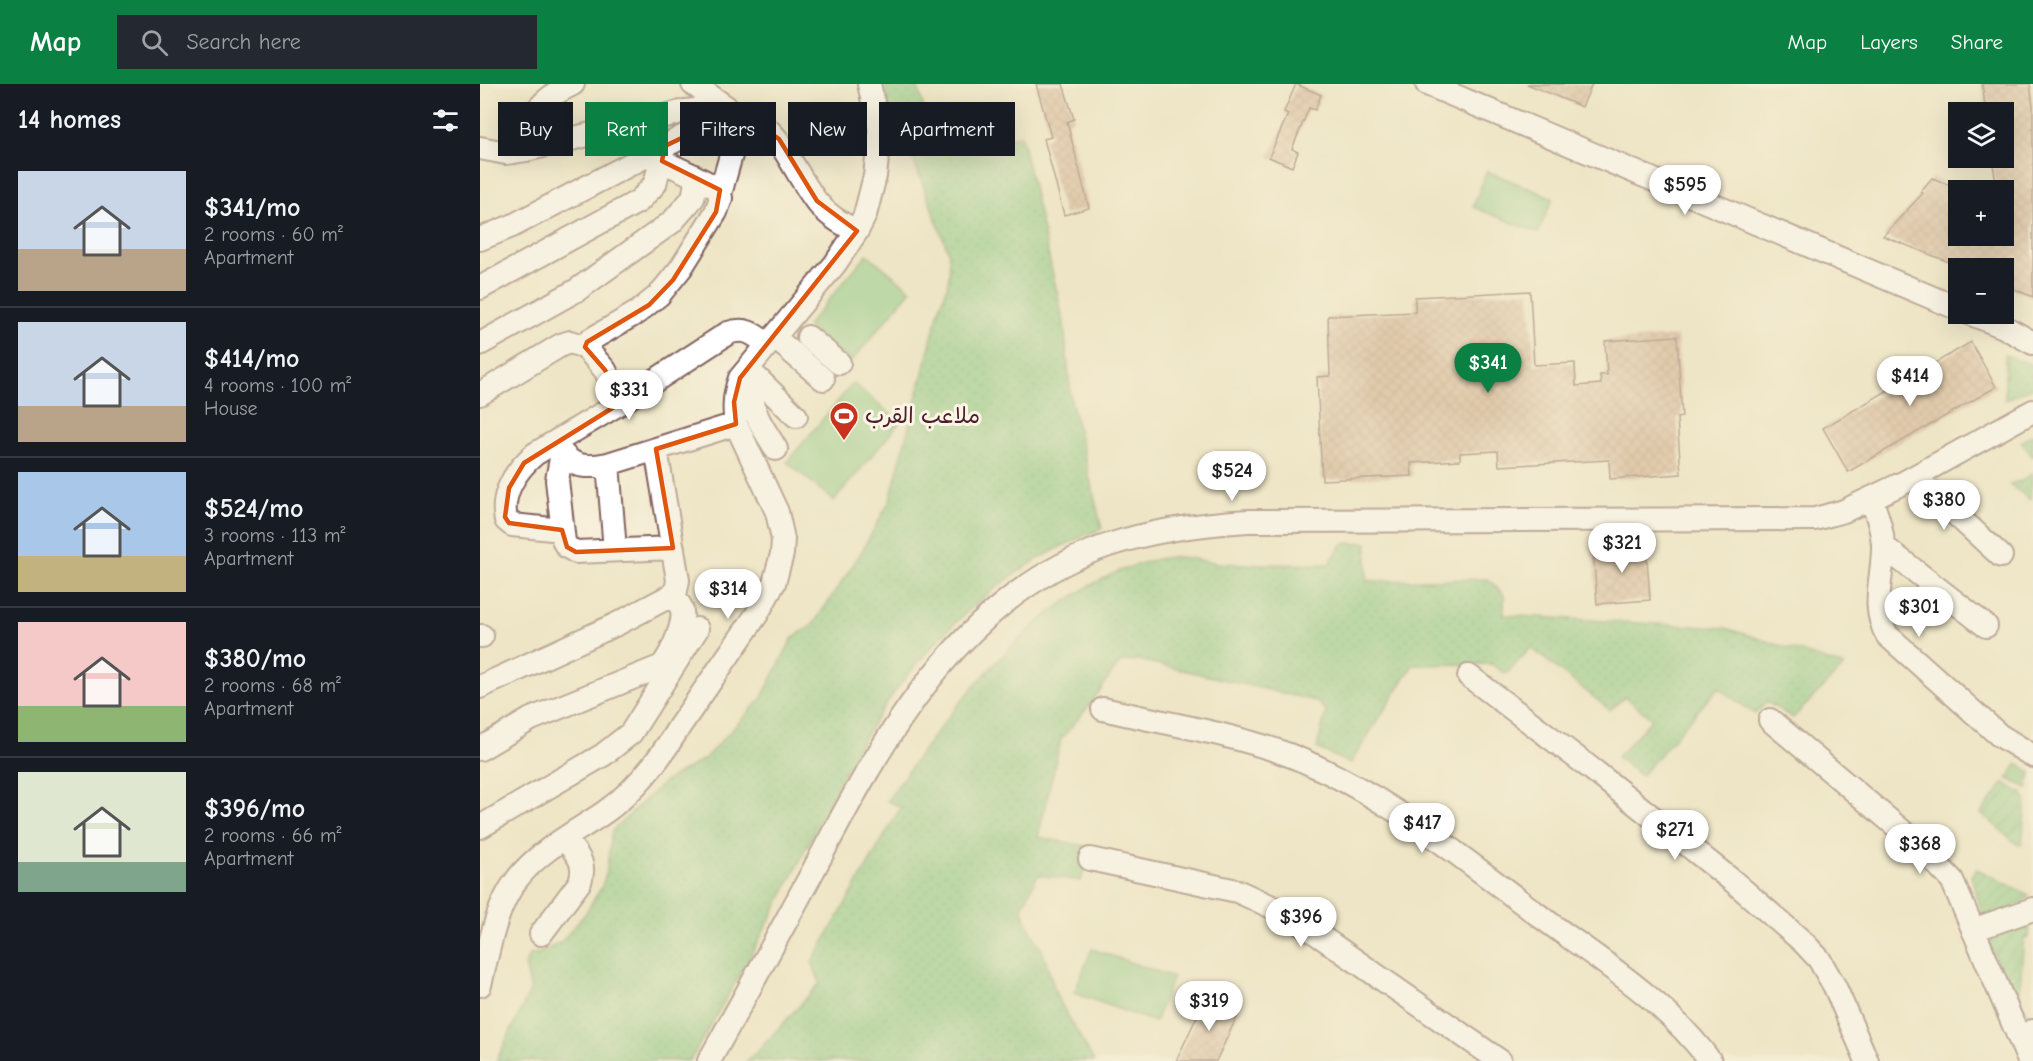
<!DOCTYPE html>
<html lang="en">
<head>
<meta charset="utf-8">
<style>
	:root { --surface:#171b24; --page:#242831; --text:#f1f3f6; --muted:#9ea1a6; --line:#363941; --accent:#0b8043 }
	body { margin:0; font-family:"Comic Neue","Playpen Sans Arabic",sans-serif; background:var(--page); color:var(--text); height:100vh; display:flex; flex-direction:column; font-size:22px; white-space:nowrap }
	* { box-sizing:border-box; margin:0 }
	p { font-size:20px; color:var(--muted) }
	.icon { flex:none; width:33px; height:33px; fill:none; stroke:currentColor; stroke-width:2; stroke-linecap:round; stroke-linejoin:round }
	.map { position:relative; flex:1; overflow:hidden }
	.details { display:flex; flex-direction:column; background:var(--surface); width:480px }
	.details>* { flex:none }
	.guide { position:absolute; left:18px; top:18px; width:570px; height:54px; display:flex; gap:12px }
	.controls { position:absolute; left:1468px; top:18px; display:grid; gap:12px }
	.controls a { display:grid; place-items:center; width:66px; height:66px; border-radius:0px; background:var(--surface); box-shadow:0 6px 24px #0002; font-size:30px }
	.price { position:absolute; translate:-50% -51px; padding:0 14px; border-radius:21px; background:#fff; color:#222; font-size:20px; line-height:39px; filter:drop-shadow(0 2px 3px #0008) }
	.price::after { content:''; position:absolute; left:50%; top:36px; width:18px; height:14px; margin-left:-9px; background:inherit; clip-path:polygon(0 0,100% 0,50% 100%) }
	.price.current { background:var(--accent); color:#fff }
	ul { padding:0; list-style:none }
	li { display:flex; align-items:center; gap:18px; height:150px; padding:0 18px }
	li+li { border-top:2px solid var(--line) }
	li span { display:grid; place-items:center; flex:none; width:168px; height:120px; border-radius:0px; color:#555 }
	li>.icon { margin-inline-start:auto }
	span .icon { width:72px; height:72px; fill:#fffc; stroke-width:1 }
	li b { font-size:26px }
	h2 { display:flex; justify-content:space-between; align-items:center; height:72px; padding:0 18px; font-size:26px }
	.pill { padding:0 21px; border-radius:0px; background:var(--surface); box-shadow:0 6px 24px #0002; font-size:21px; line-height:54px }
	.pill.current { background:var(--accent); color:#fff }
	header { display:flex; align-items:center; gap:36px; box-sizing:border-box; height:84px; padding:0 30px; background:var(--accent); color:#fff }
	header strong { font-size:28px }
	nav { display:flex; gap:33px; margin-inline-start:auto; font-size:21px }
	.search { width:420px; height:54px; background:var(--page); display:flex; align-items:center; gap:15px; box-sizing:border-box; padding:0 21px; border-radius:0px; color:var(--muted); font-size:22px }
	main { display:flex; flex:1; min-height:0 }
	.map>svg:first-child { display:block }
</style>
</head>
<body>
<header>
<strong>Map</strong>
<div class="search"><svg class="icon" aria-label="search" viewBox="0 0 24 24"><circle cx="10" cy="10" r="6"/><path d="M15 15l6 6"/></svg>Search here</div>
<nav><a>Map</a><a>Layers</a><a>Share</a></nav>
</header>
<main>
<section class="details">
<h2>14 homes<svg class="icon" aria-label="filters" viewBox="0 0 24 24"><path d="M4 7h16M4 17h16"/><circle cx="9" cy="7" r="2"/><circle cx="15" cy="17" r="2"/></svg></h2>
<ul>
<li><span style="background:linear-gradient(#c9d6e8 65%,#b9a48a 0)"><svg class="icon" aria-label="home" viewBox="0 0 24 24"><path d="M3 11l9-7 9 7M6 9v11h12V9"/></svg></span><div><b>$341/mo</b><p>2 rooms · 60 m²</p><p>Apartment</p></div></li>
<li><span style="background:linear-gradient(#c9d6e8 70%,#b9a48a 0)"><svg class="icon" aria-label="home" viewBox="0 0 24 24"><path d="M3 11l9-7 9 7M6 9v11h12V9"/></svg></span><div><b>$414/mo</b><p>4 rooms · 100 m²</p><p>House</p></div></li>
<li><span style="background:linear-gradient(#a9c7e8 70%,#c2b280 0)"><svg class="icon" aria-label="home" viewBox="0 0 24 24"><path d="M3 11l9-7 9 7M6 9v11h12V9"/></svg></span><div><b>$524/mo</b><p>3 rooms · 113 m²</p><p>Apartment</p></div></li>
<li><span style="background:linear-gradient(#f6c9c9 70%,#8fb573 0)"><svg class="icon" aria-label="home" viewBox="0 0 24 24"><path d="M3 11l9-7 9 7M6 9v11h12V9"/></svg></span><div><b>$380/mo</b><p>2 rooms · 68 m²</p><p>Apartment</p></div></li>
<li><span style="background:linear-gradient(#dfe7d0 75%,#7fa58c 0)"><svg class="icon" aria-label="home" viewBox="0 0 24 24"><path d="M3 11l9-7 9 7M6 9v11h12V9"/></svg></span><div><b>$396/mo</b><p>2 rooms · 66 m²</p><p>Apartment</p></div></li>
</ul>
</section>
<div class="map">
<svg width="1553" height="977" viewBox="0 0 1553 977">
	<defs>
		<pattern id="grass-dots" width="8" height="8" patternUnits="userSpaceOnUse" patternTransform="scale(1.5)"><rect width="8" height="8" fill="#84c780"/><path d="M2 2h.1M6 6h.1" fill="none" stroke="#74aa6f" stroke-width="1.8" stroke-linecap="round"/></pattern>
		<pattern id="garden-furrows" width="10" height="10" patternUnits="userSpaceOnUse" patternTransform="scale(1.5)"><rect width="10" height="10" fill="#84c780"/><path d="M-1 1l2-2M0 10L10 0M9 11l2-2" fill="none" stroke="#74aa6f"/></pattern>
		<pattern id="building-cross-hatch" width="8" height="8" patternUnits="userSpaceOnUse" patternTransform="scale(1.5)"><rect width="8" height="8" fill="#d3ab8c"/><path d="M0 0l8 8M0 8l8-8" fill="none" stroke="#ad8b73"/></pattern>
	</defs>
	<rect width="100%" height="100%" fill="#fcf5e5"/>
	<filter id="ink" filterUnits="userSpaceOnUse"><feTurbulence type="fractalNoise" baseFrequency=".0167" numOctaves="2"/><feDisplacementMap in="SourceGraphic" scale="12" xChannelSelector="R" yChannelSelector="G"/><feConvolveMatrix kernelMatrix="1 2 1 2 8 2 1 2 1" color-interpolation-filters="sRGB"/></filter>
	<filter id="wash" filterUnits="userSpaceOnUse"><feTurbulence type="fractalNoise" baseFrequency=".008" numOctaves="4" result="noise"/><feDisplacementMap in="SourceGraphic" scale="24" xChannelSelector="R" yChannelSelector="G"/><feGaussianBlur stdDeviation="1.35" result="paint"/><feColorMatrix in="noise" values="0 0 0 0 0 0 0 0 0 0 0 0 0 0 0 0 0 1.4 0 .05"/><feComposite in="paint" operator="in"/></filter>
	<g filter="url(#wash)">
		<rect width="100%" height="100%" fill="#eee5c6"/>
		<!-- grass -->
		<path fill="url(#grass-dots)" stroke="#677356" stroke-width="1.5" d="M 405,0 L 437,0 L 444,25 L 495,63 L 541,51 L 584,239 L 591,316 L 622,445 C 528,479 448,554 394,638 C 359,692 331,757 301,814 C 273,870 241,923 210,977 L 16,977 L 51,905 L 45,881 L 49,871 L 62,868 L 81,858 L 105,830 L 121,804 L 126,790 L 132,747 L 184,698 L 224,675 L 281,615 L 313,553 L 332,542 L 379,472 L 410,416 L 460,222 C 469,203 471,187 468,167 L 433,75 L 412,70 L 411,32 Z
			M 1525,271 L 1553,281 L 1553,303 L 1525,316 Z
			M 1553,350 L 1553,373 L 1541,358 Z
			M 1553,389 L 1550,416 L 1530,400 L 1542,397 Z
			M 863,459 L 887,459 L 887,497 L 1008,495 L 1024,511 L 1024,531 L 1246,544 L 1364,582 L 1313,634 L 1287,618 L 1275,630 L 1238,604 L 1161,692 L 1137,673 L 1172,635 L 1145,613 L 1130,626 L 1051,564 L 1026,590 L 1011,580 L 933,581 L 870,680 L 837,664 L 846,627 L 836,617 L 659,576 L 640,578 L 609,622 L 581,655 L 558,753 L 611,763 L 601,797 L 558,791 L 542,824 L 548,841 L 563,868 L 577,913 L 614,977 L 266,977 L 280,965 L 340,899 L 332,878 L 421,723 L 407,717 C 472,623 569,491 689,473 C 705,471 723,478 739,479 C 775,481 812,480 849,480 Z
			M 1538,679 L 1551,689 L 1547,704 L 1527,695 Z"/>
		<!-- garden -->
		<path fill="url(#garden-furrows)" stroke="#677356" stroke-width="1.5" d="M 1524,699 L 1543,710 L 1546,716 L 1542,761 L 1538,761 L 1501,729 Z
			M 1497,785 L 1549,811 L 1543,819 L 1504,835 L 1491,792 Z
			M 1550,835 L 1549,854 L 1544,854 L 1539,914 L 1548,930 L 1545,942 L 1530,923 L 1531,906 L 1504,851 Z"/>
		<!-- pitch -->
		<path fill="#84c780" stroke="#677356" stroke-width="1.5" d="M 1007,87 L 1073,114 L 1058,149 L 993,123 Z
			M 387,170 L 431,206 L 371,278 L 327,242 Z
			M 373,299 L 420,338 L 354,417 L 307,378 Z
			M 612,865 L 693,893 L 675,938 L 594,909 Z"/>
		<g id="blocks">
			<!-- building -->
			<path fill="url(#building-cross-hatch)" d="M 556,0 L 583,0 L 594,35 L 587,38 L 609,124 L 584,131 L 564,55 L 571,53 Z
				M 816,0 L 841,11 L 835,26 L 829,24 L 812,65 L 818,68 L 812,83 L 789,73 L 808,30 L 804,28 Z
				M 1047,0 L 1112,0 L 1102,23 Z
				M 1502,0 L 1550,0 L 1553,22 L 1553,213 L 1524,201 L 1524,184 L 1484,184 L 1403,152 L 1443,109 L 1440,108 L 1452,94 L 1479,105 L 1479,152 L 1524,152 L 1524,106 L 1517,106 L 1512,74 L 1524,74 L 1524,28 L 1506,28 Z
				M 1050,207 L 1054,281 L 1095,279 L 1096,302 L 1121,300 L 1120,291 L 1127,291 L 1125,257 L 1197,252 L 1202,333 L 1197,334 L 1201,390 L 1130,395 L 1129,376 L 1019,382 L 1018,367 L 980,369 L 980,376 L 931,379 L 932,392 L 842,396 L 837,293 L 850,292 L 848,232 L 935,228 L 935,213 Z
				M 1491,258 L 1516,303 L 1368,388 L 1343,344 Z
				M 1166,461 L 1170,516 L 1117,520 L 1113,465 Z
				M 727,911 L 760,926 L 736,977 L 696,977 Z"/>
		</g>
	</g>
	<g filter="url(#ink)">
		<use href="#blocks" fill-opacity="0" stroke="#836461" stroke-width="1.5"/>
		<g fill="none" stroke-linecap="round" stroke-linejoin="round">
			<!-- minor casing -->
			<g stroke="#836461" stroke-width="26">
				<path id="minor" d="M 213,0 L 246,23
					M 947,0 L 1479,225
					M 0,64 L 26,69 L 46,66 L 205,27 L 246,23 L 252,32
					M 34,68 C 52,33 56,17 93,0
					M 240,110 L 261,36
					M 0,155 L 32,142 L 212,48 C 296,10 296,63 336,117 C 347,131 361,140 377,147
					M 0,204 L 159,117 L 175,100 L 184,64
					M 1491,230 L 1524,243 L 1553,259
					M 294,253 L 343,295
					M 328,253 L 359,279
					M 0,260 L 97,206 L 192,138 L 213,114 L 216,99 L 212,91 L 182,77
					M 271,288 L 316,332
					M 280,297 C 262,320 284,344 296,365
					M 0,310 L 81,261 L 90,258 L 105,263
					M 142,318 L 125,286 L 105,263 L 110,256 L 158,228 L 179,211 L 201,184 L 236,128 L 241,114 L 237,104 L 212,91
					M 75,359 C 90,383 102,385 128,380 L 256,340
					M 82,369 L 77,396 L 84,458 L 87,463 L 96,468 L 193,464
					M 128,380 L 135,466
					M 1435,393 L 1521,472
					M 1391,415 C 1397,430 1402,444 1403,460 C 1404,491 1390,522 1407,551 L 1519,651 L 1553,672
					M 82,446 L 32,441 L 26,436 C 20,410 36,386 55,370 L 142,318 L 248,249 C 266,243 274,250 288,261
					M 1403,462 L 1506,542
					M 0,552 L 2,552
					M 989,592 L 1113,686 L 1254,798 L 1323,858 L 1339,875 L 1355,903 L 1387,977
					M 0,603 L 137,540 L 192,511 L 196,507 L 198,496 L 176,365
					M 623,625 C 683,639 751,649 809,671 C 902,707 982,774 1061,833 C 1120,876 1187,918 1230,977
					M 1290,636 L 1440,762 L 1472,796 L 1549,977
					M 0,665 L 51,635 L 182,582 C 191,571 207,537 201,523 C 199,519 194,515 192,511
					M 0,743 L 123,671 L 151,649 L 217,545
					M 610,775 L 757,807 L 792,823 L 824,841 L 1020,977
					M 1493,846 L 1553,825
					M 61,850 L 100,798 C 107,778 96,770 85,755
					M 0,901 C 9,865 15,823 38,794 C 60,766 96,748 125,728 C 156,706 180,675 199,643 L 277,530 L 294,499 L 302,470 L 303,455 L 297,428 L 256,340 C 253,323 254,310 260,294 L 355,180 L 377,147 L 385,131 L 395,92 L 400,48 L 389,0
					M 229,977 C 264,915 298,852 332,789 C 400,659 480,510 629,461 C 674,446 721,440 768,437 L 1335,435 L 1364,427 L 1423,399 L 1553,327"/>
			</g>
			<!-- major casing -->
			<g stroke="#836461" stroke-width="32">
				<path id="major" d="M 1552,977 L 1553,950"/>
			</g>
			<!-- minor -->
			<use href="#minor" stroke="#fff" stroke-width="22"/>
			<!-- major -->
			<use href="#major" stroke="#fff" stroke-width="28"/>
		</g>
	</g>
	<!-- marked area -->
	<path d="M0 0H1553V977H0ZM 275,38 L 299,55 L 337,117 L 377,147 L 260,294 L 254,318 L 256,340 L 176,365 L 193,464 L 96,468 L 87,463 L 82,446 L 29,439 L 25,433 L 29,404 L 44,379 L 142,318 L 125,286 L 105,263 L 107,258 L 169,221 L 193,196 L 236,128 L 240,106 L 182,77 L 185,62 L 233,39 Z" fill="#eee5c6" fill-opacity=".55" fill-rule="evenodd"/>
	<path fill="none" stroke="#e0560e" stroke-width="4.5" stroke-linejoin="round" d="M 275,38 L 299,55 L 337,117 L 377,147 L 260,294 L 254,318 L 256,340 L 176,365 L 193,464 L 96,468 L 87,463 L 82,446 L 29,439 L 25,433 L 29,404 L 44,379 L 142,318 L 125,286 L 105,263 L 107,258 L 169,221 L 193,196 L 236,128 L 240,106 L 182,77 L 185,62 L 233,39 Z"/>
	<!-- icons -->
	<defs>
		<g id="stadium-pin" transform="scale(1.5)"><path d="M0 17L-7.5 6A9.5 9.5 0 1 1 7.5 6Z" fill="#c8321e" stroke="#fcf5e5"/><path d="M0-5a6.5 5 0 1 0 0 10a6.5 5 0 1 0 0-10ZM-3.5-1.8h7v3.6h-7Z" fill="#fff"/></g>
	</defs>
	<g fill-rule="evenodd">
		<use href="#stadium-pin" x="364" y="332"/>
	</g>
	<g text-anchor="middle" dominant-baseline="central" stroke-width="6" stroke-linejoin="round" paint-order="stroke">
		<!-- poi labels -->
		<g font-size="22" fill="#4a1f2b" stroke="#fcf5e5" text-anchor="start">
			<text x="385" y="332">ملاعب القرب</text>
		</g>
	</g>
</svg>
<div class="controls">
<a><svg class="icon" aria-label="layers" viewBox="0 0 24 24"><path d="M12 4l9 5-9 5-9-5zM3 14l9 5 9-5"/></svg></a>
<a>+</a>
<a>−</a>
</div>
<b class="price" style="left:1205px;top:132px">$595</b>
<b class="price current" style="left:1008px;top:310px">$341</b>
<b class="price" style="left:1430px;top:323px">$414</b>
<b class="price" style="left:149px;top:337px">$331</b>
<b class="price" style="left:752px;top:418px">$524</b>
<b class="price" style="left:1464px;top:447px">$380</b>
<b class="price" style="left:1142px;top:490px">$321</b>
<b class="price" style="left:248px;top:536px">$314</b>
<b class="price" style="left:1439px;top:554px">$301</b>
<b class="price" style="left:942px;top:770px">$417</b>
<b class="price" style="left:1195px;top:777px">$271</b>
<b class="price" style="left:1440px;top:791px">$368</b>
<b class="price" style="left:821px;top:864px">$396</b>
<b class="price" style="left:729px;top:948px">$319</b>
<div class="guide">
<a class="pill">Buy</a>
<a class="pill current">Rent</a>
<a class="pill">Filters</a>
<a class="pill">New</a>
<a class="pill">Apartment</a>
</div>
</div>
</main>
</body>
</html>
